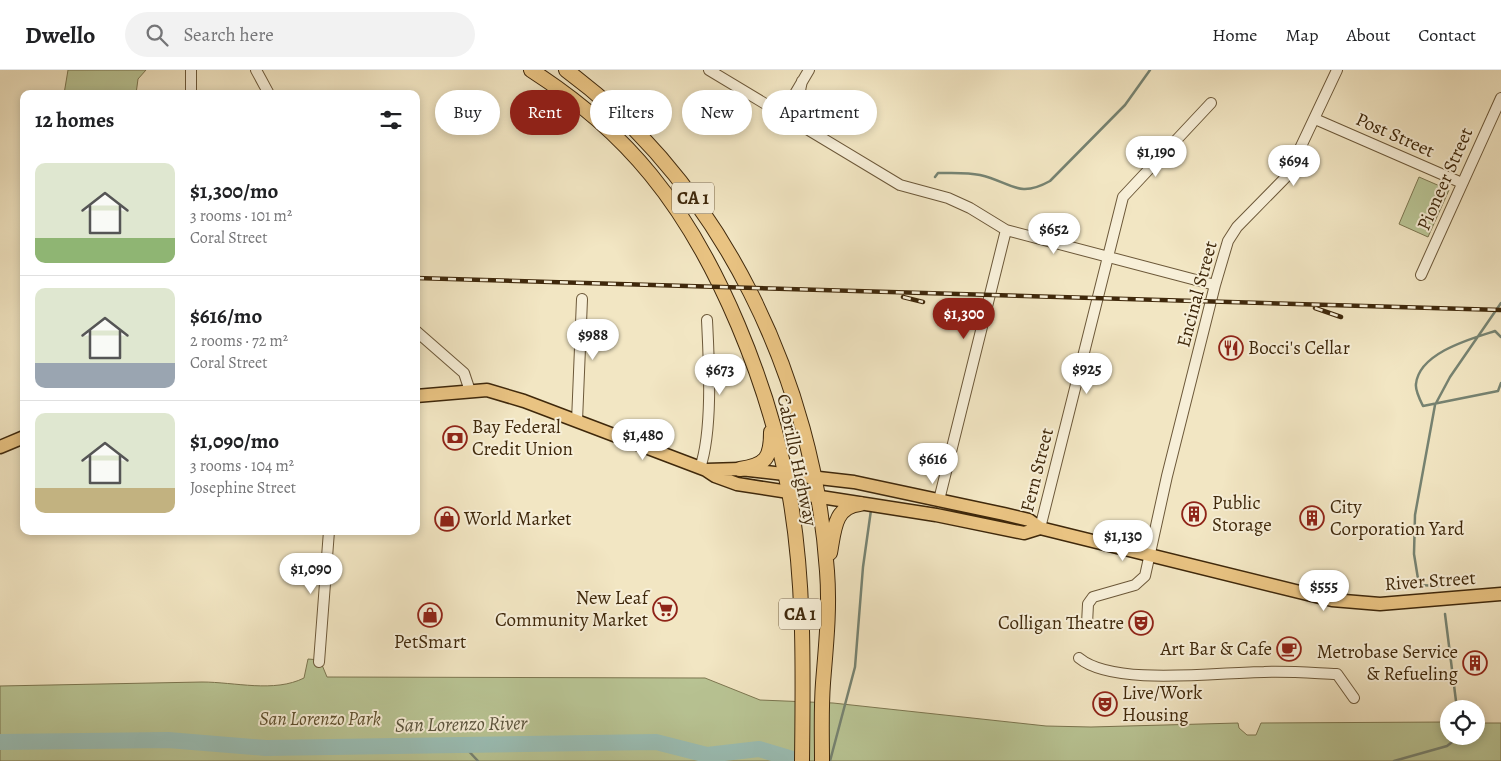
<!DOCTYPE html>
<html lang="en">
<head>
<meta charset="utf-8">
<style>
	:root { --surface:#fff; --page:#f2f2f2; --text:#202124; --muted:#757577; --line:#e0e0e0; --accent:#8f2418 }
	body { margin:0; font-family:Alegreya,serif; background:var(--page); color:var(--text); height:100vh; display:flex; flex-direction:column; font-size:19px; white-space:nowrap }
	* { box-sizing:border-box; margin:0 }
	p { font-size:16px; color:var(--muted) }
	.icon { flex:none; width:28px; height:28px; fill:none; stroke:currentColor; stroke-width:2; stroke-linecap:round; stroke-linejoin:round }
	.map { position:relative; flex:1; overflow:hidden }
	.panel { position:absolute; left:20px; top:20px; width:400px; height:445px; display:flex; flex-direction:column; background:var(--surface); border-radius:10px; box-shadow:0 2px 8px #0003 }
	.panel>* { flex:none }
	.banner { position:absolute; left:435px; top:20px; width:475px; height:45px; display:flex; gap:10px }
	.controls { position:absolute; left:1440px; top:630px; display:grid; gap:10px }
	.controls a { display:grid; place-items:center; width:45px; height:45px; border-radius:50%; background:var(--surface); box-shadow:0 2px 8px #0003; font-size:25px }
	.price { position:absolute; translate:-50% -42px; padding:0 11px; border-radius:18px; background:#fff; color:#222; font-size:16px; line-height:32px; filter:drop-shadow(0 1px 2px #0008) }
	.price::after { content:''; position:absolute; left:50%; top:30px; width:15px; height:11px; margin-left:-8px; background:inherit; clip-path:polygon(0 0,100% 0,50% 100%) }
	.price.selected { background:var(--accent); color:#fff }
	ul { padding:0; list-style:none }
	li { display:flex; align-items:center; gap:15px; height:125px; padding:0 15px }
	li+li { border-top:1px solid var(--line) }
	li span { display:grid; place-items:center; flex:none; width:140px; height:100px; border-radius:10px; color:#555 }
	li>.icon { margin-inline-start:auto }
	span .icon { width:60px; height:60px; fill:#fffc; stroke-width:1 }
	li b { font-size:21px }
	h2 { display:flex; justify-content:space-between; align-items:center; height:60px; padding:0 15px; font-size:21px }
	.tag { padding:0 18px; border-radius:22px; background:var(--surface); box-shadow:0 2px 8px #0003; font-size:18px; line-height:45px }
	.tag.selected { background:var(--accent); color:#fff }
	header { display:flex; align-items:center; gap:30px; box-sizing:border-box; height:70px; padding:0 25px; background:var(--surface); border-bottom:1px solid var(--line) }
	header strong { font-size:24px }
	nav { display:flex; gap:28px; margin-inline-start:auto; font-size:18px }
	.search { width:350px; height:45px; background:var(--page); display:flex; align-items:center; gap:12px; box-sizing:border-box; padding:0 18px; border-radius:28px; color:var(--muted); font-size:19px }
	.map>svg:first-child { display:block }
</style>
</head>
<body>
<header>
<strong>Dwello</strong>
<div class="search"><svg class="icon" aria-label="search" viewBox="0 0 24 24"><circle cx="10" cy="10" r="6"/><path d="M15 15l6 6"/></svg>Search here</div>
<nav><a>Home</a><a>Map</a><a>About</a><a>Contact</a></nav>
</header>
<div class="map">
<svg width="1501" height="691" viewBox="0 0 1501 691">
	<rect width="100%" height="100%" fill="#f2e6c3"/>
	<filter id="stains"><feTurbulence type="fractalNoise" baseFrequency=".004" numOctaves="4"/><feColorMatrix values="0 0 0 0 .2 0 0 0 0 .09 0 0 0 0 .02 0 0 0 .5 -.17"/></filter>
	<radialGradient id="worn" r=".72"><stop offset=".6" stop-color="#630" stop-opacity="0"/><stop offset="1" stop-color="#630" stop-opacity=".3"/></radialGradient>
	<!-- green -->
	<path fill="#b9c595" stroke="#7c7650" d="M 68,0 L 146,0 L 138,9 L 136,24 L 64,24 Z
		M 1419,107 L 1449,120 L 1428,167 L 1399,154 Z
		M 308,589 L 320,590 L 327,607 L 705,608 L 760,630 L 833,633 L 1046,656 L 1091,657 L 1238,653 L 1239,658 L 1247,665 L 1256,665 L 1261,653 L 1449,652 L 1449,666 L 1476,666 L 1476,653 L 1501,653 L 1501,691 L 0,691 L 0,616 C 67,615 135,613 202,612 C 235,612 274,623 304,608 Z"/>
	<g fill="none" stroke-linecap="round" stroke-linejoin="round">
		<!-- stream -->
		<path stroke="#768372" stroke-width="2.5" d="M 935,107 L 938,103 C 951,103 967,102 980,105 C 1011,112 1018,129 1050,111 L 1125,35 L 1150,0
			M 1501,267 L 1495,261 C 1470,269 1419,283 1416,314 C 1415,320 1420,330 1423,336 L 1498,321 L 1501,313
			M 1438,516 L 1419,515 L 1414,484 L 1415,445 L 1435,335 L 1450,307 L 1501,233
			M 1445,544 L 1457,639
			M 463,675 L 478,691
			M 830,691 L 855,597 L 863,497 L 871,440
			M 1394,691 L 1447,676 L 1460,666"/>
		<!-- river -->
		<path stroke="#9bbfb6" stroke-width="16" d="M 0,672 L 168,670 L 266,678 L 656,672 L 707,685 L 759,679 L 799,691"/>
		<!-- minor casing -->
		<g stroke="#6c5839" stroke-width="12">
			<path id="minor" d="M 256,0 L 269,24
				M 709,0 L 900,115 L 948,128 L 970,138 L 1006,160 L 1215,215
				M 802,11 C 796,36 799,40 813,60
				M 191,24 L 191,0
				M 783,44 L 809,0
				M 1315,49 L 1462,113
				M 1421,205 L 1501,28
				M 416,261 L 464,303 L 470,321
				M 577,351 L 582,229
				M 700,398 C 713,360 709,291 707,250
				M 939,430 L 1006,160
				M 1040,458 L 1123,127 L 1211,33
				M 1087,554 L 1088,534 L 1093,527 L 1135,515 L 1145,506 L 1167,406 L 1215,215 L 1228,171 L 1237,157 L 1287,106 L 1337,0
				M 1079,588 C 1114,617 1219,602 1264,602 C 1288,601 1313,603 1337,604 L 1354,628
				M 319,592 L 329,461"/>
		</g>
		<!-- major casing -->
		<g stroke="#3f280b" stroke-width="15">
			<path id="major" d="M 416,326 L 487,320 L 524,331 L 706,400 L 715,406 L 737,414 L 936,445 L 1024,463 L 1040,458
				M 0,377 L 24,367
				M 706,400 L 740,399 L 854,412 L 1004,444 L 1029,450 L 1040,458 L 1332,530 L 1380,534 L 1501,524"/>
		</g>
		<!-- highway casing -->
		<g stroke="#3f280b" stroke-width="16">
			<path id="highway" d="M 531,0 C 576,29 617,63 651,105 C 719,188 769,316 789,422 C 805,510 803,602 802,691
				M 566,0 C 722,115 814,310 827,501 C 830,539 826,575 823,613 C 821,639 822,665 822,691
				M 740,399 C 766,395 771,388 771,362
				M 830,483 C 834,462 834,436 860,434"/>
		</g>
		<!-- minor -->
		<use href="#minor" stroke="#f7efd8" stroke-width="10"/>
		<!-- major -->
		<use href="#major" stroke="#e9c382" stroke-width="12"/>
		<!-- highway -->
		<use href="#highway" stroke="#e9c382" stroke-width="14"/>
		<!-- rail casing -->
		<g stroke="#3f280b" stroke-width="4.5">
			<path id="rail" d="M 416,208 L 1501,240
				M 903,227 L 923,232
				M 1315,238 L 1341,247"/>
		</g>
		<!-- rail -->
		<use href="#rail" stroke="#f7efd8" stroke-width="2.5" stroke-dasharray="8" stroke-linecap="butt"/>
	</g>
	<!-- icons -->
	<defs>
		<g id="restaurant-ring" transform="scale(1.25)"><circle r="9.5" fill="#f7efd8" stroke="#8f2418" stroke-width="1.5"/><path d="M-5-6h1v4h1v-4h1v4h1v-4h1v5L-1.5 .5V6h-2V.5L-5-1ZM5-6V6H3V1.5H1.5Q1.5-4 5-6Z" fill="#8f2418"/></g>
		<g id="bank-ring" transform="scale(1.25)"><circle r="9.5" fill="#f7efd8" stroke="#8f2418" stroke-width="1.5"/><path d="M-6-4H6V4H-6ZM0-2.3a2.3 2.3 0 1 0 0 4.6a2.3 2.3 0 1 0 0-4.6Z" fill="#8f2418"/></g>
		<g id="building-ring" transform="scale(1.25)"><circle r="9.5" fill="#f7efd8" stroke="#8f2418" stroke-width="1.5"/><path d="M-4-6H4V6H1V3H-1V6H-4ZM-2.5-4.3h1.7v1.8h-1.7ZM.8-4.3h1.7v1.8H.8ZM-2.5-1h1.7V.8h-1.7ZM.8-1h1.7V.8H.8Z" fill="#8f2418"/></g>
		<g id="shop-ring" transform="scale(1.25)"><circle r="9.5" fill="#f7efd8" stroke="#8f2418" stroke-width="1.5"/><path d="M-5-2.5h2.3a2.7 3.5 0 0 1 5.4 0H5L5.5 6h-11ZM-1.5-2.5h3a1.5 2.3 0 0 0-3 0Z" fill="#8f2418"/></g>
		<g id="supermarket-ring" transform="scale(1.25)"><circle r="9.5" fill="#f7efd8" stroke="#8f2418" stroke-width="1.5"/><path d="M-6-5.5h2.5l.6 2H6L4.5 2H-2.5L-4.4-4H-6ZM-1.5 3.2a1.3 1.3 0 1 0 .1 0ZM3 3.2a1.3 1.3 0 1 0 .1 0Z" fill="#8f2418"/></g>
		<g id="theatre-ring" transform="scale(1.25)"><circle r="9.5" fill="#f7efd8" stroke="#8f2418" stroke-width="1.5"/><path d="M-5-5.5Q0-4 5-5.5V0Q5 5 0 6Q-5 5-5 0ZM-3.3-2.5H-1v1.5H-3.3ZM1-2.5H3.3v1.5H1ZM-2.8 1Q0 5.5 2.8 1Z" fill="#8f2418"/></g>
		<g id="cafe-ring" transform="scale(1.25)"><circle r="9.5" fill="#f7efd8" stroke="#8f2418" stroke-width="1.5"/><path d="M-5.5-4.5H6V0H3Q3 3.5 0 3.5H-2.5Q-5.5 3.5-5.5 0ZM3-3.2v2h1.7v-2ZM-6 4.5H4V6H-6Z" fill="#8f2418"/></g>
	</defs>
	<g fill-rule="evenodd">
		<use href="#restaurant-ring" x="1231" y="278"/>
		<use href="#bank-ring" x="455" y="368"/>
		<use href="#building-ring" x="1194" y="444"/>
		<use href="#building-ring" x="1312" y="448"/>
		<use href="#shop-ring" x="447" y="449"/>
		<use href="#supermarket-ring" x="665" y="539"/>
		<use href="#shop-ring" x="430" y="545"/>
		<use href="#theatre-ring" x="1141" y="553"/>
		<use href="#cafe-ring" x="1289" y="579"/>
		<use href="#building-ring" x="1475" y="593"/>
		<use href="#theatre-ring" x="1105" y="634"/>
	</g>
	<g text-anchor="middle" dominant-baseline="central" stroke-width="4" stroke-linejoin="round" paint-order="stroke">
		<!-- shield labels -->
		<g fill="#f7efd8" stroke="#766448" stroke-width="1">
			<rect x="672" y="112.5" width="42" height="31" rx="4"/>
			<rect x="779" y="528.5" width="42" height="31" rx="4"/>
		</g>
		<g font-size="18" font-weight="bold" fill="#3f280b">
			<text x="693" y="128">CA 1</text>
			<text x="800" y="544">CA 1</text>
		</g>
		<!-- street labels -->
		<g font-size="19" fill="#3f280b" stroke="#f7efd8">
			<text transform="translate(1395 65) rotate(24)">Post Street</text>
			<text transform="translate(1445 109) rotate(-66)">Pioneer Street</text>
			<text transform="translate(1197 224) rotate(-75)">Encinal Street</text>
			<text transform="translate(797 390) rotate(78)">Cabrillo Highway</text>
			<text transform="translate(1037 400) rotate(-76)">Fern Street</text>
			<text transform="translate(1430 511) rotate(-4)">River Street</text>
		</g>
		<!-- poi labels -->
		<g font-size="19" fill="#3f280b" stroke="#f7efd8" text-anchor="start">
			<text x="1248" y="278">Bocci's Cellar</text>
			<text x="472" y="357">Bay Federal<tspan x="472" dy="22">Credit Union</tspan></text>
			<text x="1212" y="433">Public<tspan x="1212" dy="22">Storage</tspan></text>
			<text x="1330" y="437">City<tspan x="1330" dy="22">Corporation Yard</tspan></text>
			<text x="464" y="449">World Market</text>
			<text x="648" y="528" text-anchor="end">New Leaf<tspan x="648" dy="22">Community Market</tspan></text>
			<text x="1124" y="553" text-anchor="end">Colligan Theatre</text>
			<text x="430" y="572" text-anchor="middle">PetSmart</text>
			<text x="1272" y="579" text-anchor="end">Art Bar &amp; Cafe</text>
			<text x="1458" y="582" text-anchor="end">Metrobase Service<tspan x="1458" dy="22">&amp; Refueling</tspan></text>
			<text x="1122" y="623">Live/Work<tspan x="1122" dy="22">Housing</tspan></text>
		</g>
		<!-- park labels -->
		<g font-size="19" font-style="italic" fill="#5e4f2e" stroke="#f7efd8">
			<text x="320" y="649">San Lorenzo Park</text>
		</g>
		<!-- water labels -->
		<g font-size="20" font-style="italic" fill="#5b553e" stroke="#f7efd8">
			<text transform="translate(461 654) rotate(-1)">San Lorenzo River</text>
		</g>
	</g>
	<rect width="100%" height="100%" filter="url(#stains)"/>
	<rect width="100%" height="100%" fill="url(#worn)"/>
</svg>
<div class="controls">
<a><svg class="icon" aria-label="locate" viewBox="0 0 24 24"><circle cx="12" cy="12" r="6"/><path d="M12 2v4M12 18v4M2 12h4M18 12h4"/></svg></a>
</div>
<b class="price" style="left:1156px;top:108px">$1,190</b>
<b class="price" style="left:1294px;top:117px">$694</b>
<b class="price" style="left:1054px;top:185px">$652</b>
<b class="price selected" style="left:964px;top:270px">$1,300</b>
<b class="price" style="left:593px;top:291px">$988</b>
<b class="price" style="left:1087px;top:325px">$925</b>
<b class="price" style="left:720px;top:326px">$673</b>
<b class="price" style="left:643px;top:391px">$1,480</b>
<b class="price" style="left:933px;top:415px">$616</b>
<b class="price" style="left:1123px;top:492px">$1,130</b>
<b class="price" style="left:311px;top:525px">$1,090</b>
<b class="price" style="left:1324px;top:542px">$555</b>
<div class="banner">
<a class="tag">Buy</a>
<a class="tag selected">Rent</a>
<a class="tag">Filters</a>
<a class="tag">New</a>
<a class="tag">Apartment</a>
</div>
<section class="panel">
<h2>12 homes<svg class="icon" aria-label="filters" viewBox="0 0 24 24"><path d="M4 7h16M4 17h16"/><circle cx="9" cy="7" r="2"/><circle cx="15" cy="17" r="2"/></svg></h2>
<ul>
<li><span style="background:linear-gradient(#dfe7d0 75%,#8fb573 0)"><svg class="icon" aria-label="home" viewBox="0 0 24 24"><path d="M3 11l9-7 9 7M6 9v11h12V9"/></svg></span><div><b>$1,300/mo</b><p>3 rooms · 101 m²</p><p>Coral Street</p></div></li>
<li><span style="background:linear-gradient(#dfe7d0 75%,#9aa5b1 0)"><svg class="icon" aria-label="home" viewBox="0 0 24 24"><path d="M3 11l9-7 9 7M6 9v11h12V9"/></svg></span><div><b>$616/mo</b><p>2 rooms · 72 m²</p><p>Coral Street</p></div></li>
<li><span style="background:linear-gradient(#dfe7d0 75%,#c2b280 0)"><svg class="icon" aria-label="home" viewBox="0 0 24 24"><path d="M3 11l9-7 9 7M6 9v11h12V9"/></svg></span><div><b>$1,090/mo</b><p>3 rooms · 104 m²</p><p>Josephine Street</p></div></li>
</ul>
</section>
</div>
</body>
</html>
